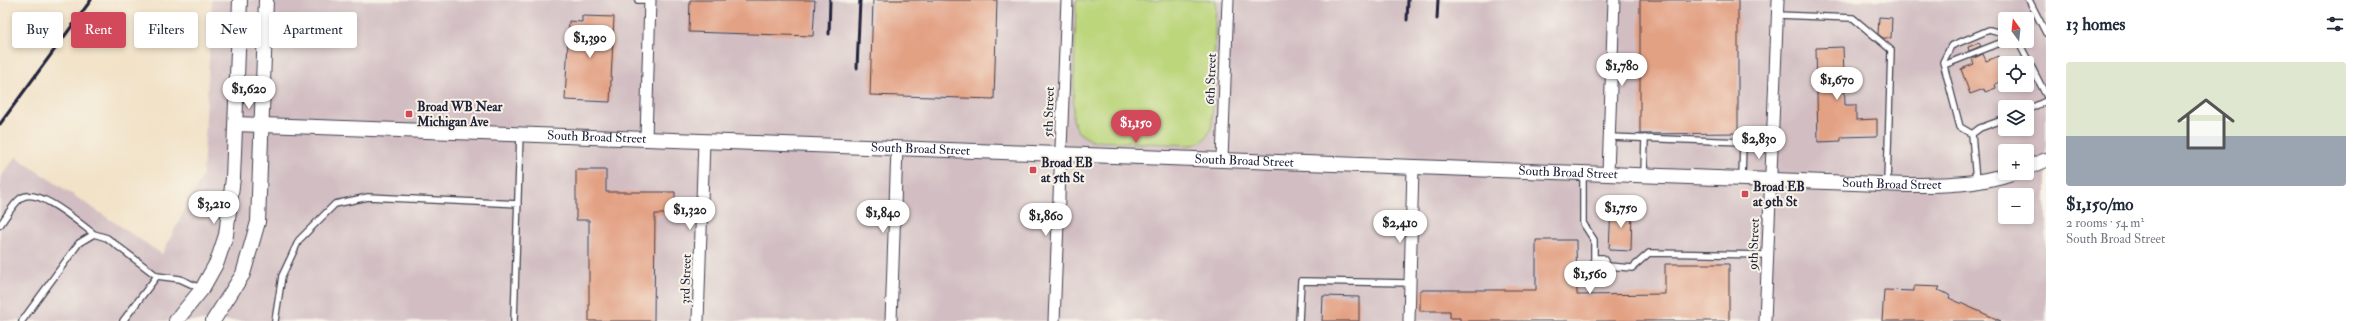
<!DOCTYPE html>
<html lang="en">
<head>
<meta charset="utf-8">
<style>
	:root { --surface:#fff; --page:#f6f6f7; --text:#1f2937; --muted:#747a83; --accent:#d1495b }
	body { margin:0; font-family:"IM FELL Double Pica",serif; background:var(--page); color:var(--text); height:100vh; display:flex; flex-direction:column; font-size:15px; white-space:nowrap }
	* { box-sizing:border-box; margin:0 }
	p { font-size:13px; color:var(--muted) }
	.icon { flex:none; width:22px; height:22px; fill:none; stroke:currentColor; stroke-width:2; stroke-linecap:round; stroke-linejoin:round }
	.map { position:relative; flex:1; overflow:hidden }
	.sheet { display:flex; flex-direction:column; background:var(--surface); width:320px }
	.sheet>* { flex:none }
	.guide { position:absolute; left:12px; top:12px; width:380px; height:36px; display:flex; gap:8px }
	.needle { width:26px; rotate:345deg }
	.buttons { position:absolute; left:1998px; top:12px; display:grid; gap:8px }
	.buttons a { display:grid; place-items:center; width:36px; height:36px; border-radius:4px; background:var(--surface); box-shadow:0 2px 6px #0003; font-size:20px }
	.price { position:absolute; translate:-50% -34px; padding:0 9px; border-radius:14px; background:#fff; color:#222; font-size:13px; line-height:26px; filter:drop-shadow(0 1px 2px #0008) }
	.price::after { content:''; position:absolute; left:50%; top:24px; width:12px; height:9px; margin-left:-6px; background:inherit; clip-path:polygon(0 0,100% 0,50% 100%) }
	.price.on { background:var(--accent); color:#fff }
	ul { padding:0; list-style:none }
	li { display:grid; align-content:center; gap:8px; height:212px; padding:0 20px }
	li span { display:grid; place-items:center; height:124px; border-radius:4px; color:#555 }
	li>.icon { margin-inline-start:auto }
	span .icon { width:72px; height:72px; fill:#fffc; stroke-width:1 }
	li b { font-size:17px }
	h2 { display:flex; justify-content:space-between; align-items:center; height:48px; padding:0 20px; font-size:17px }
	.chip { padding:0 14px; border-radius:4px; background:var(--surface); box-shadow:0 2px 6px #0003; font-size:14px; line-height:36px }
	.chip.on { background:var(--accent); color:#fff }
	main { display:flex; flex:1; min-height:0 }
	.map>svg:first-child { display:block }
</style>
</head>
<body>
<main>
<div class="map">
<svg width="2046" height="321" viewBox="0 0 2046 321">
	<rect width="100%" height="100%" fill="#f7f3e8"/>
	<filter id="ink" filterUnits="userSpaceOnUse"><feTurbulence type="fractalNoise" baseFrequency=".025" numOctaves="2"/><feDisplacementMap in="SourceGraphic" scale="8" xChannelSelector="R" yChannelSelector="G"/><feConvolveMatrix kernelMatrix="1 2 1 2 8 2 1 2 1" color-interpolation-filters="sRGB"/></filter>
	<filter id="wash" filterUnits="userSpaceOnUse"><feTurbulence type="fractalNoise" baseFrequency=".012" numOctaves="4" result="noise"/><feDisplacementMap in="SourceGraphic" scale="16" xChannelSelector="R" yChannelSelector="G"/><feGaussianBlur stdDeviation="0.9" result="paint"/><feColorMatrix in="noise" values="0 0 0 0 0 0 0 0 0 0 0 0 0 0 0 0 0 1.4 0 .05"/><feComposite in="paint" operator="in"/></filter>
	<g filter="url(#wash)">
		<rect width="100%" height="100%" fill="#f2e2c7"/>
		<!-- industrial -->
		<path fill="#d2bec2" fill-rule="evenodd" d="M 212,0 L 2046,0 L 2046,321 L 0,321 L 0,178 L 16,157 L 162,254 L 203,175 ZM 2005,19 L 2027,19 L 2027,41 L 2005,41 ZM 2005,63 L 2027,63 L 2027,85 L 2005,85 ZM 2005,107 L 2027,107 L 2027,129 L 2005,129 ZM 2005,151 L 2027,151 L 2027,173 L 2005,173 ZM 2005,195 L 2027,195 L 2027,217 L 2005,217 Z"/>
		<!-- green -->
		<path fill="#bcd67b" stroke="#6f7c5b" d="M 1076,0 L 1216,0 L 1212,124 C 1209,136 1204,143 1191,145 L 1091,141 L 1078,132 L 1073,120 Z"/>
		<g id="blocks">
			<!-- building -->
			<path fill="#e3a184" d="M 690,0 L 815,0 L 813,36 L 689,32 Z
				M 873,0 L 997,0 L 994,99 L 870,95 Z
				M 1640,0 L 1738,0 L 1738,133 L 1640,134 Z
				M 582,16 L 614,17 L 610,102 L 565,100 L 569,21 L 582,22 Z
				M 1879,17 L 1892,18 L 1891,38 L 1883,38 L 1878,34 Z
				M 1979,43 L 1981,46 L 1969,51 L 1968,47 Z
				M 1843,47 L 1845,105 L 1856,105 L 1856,120 L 1877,119 L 1877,136 L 1841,137 L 1841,141 L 1818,142 L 1816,48 Z
				M 1983,54 L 1986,61 L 1999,56 L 2005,71 L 2005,80 L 1995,84 L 1996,88 L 1985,92 L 1984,89 L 1970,94 L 1961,69 L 1974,64 L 1972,59 Z
				M 576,170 L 606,170 L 606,192 L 675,192 L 675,214 L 655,214 L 654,321 L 589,321 L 589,220 L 576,220 Z
				M 1611,207 L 1632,207 L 1631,251 L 1609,250 Z
				M 1536,240 L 1576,240 L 1577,295 L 1665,294 L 1665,264 L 1729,264 L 1729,321 L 1460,321 L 1460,318 L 1450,318 L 1450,311 L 1420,311 L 1420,290 L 1536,290 Z
				M 1914,286 L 1940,287 L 1938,290 L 1950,295 L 1949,298 L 2001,321 L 1882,321 L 1884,290 L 1914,291 Z
				M 1323,296 L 1359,297 L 1359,321 L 1322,321 Z"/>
		</g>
	</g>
	<g filter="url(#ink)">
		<use href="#blocks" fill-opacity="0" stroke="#413f50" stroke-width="1"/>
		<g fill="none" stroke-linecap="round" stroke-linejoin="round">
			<!-- service casing -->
			<g stroke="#413f50" stroke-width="8">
				<path id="service" d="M 638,0 L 650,0
					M 2029,0 L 2046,33
					M 1777,15 L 1853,18 L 1891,50 L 1887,183
					M 2018,41 L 2046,95
					M 1944,65 L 2005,41
					M 2027,110 L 2046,101
					M 1972,134 L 1960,127 L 1943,62 L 1951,46 L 1989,30 L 2005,34
					M 1972,134 L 1976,181
					M 1972,134 L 1980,128 L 2005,119
					M 1609,137 L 1743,142 L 1742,179
					M 1583,173 L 1583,223 L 1594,240 L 1594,258 L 1603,258 L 1608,266 L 1632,268 L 1649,253 L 1767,255
					M 1644,174 L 1645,138
					M 0,225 C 6,217 13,204 21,198 C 38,186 79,223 94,234
					M 22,321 L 79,243 L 94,234 L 107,238 L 157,276 L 180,279 L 202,289
					M 123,321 L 157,276
					M 275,321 L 282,276 L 299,240 L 335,204 L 368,197 L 518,204
					M 514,321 L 520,134
					M 1299,321 L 1301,281 L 1410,283"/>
			</g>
			<!-- minor casing -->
			<g stroke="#413f50" stroke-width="13">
				<path id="minor" d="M 646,138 L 650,0
					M 1222,160 L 1228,0
					M 1608,173 L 1614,0
					M 698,321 L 704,141
					M 891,321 L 897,148
					M 1054,321 L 1067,0
					M 1409,321 L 1413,168
					M 1765,321 L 1778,0"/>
			</g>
			<!-- tertiary casing -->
			<g stroke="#413f50" stroke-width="16">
				<g id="tertiary">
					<path id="s1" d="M 236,124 L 1907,185 C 1943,185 1978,185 2012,173"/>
					<path d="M 2027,168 L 2046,160"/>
					<path d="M 176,321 L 202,289 L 217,262 L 226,235 L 233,178 L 240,0"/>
					<path d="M 213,321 L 243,274 L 258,222 L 266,0"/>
				</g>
			</g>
			<!-- service -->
			<use href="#service" stroke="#fff" stroke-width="5.5"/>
			<!-- minor -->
			<use href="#minor" stroke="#fff" stroke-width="11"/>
			<!-- tertiary -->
			<use href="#tertiary" stroke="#fff" stroke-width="14"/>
			<!-- rail -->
			<path stroke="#22223b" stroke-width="3" d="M 1437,19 L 1438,0
				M 1407,20 L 1408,0
				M 829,34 L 830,0
				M 857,68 L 860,0
				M 0,124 L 91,0"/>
		</g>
	</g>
	<!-- markers -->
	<g fill="#d1495b" stroke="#f7f3e8" stroke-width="1.5">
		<rect x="405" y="110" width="8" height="8" rx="2"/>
		<rect x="1029" y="166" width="8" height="8" rx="2"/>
		<rect x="1741" y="190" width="8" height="8" rx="2"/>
	</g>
	<g text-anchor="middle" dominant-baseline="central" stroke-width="4" stroke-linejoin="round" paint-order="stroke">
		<!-- street labels -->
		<g font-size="13" fill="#22223b" stroke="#f7f3e8">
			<text transform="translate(1211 79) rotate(-88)">6th Street</text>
			<text transform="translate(1049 112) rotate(-88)">5th Street</text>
			<text stroke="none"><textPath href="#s1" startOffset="361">South Broad Street</textPath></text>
			<text stroke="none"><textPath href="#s1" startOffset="685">South Broad Street</textPath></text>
			<text stroke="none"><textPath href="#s1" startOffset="1009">South Broad Street</textPath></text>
			<text stroke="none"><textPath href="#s1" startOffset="1333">South Broad Street</textPath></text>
			<text stroke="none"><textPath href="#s1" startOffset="1657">South Broad Street</textPath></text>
			<text transform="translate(1754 244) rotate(-88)">9th Street</text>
			<text transform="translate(686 279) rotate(-88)">3rd Street</text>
		</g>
		<!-- poi labels -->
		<g font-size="13" font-weight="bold" fill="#22223b" stroke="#f7f3e8" text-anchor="start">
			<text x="417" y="107">Broad WB Near<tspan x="417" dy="15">Michigan Ave</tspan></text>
			<text x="1041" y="163">Broad EB<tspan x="1041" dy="15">at 5th St</tspan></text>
			<text x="1753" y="187">Broad EB<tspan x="1753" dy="15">at 9th St</tspan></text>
		</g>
	</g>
</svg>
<div class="buttons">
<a><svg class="needle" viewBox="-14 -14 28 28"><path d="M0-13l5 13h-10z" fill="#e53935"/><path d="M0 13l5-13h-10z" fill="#747a83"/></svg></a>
<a><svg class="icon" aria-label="locate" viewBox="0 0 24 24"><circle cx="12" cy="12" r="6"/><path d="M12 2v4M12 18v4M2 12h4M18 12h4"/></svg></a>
<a><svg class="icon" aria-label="layers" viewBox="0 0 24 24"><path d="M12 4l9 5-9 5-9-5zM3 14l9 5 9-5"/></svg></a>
<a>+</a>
<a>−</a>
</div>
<b class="price" style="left:590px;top:59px">$1,390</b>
<b class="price" style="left:1622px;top:87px">$1,780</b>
<b class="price" style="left:1837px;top:101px">$1,670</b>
<b class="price" style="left:249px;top:110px">$1,620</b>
<b class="price on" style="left:1136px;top:144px">$1,150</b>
<b class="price" style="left:1759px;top:160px">$2,830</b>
<b class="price" style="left:214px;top:225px">$3,210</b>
<b class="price" style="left:1621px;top:229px">$1,750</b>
<b class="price" style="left:690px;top:231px">$1,320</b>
<b class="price" style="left:883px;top:234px">$1,840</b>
<b class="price" style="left:1046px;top:237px">$1,860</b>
<b class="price" style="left:1400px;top:244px">$2,410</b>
<b class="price" style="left:1590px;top:295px">$1,560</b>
<div class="guide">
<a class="chip">Buy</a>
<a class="chip on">Rent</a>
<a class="chip">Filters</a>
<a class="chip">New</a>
<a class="chip">Apartment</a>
</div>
</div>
<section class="sheet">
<h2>13 homes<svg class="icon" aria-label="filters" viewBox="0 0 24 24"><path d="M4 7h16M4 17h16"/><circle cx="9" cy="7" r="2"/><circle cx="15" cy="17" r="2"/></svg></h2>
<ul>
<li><span style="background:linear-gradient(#dfe7d0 60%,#9aa5b1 0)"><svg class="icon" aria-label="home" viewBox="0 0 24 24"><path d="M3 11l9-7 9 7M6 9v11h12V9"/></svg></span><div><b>$1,150/mo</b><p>2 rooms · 54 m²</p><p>South Broad Street</p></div></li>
</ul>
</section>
</main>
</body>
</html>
